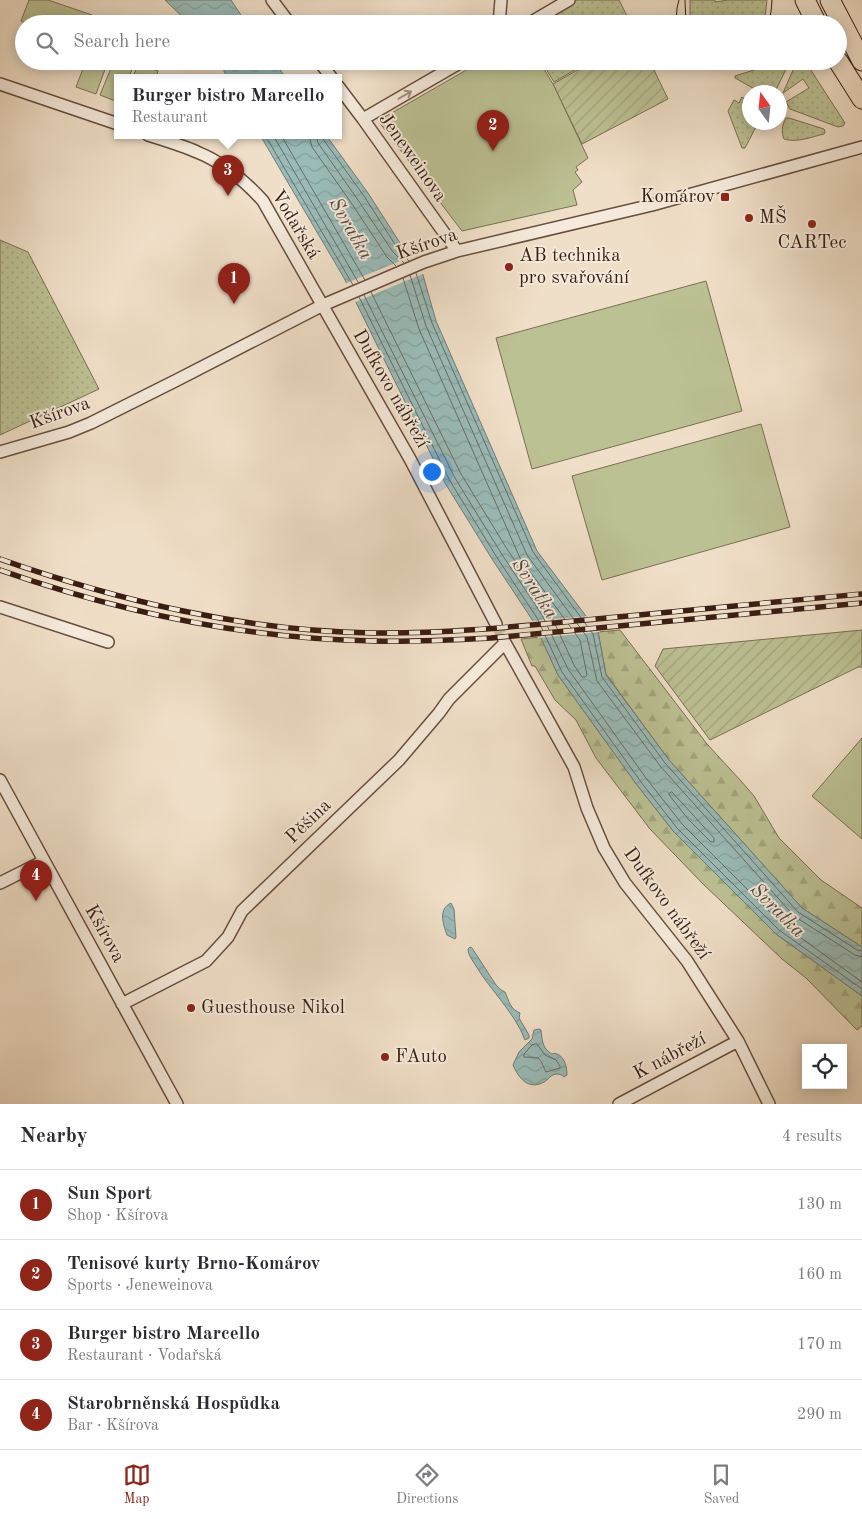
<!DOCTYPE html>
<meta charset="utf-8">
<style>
:root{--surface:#fff;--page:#f7f7f7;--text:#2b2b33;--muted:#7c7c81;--line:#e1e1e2;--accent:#8f2418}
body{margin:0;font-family:"Old Standard TT",serif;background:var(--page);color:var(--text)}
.controls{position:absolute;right:15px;bottom:15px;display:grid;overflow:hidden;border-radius:0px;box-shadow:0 2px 12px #0003}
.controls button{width:45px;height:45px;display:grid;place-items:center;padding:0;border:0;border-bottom:1px solid var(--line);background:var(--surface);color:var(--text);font:25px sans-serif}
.compass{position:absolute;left:742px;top:85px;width:45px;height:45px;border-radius:50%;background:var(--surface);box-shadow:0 2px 12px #0003;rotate:345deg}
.you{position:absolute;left:431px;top:471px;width:18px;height:18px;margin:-12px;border:4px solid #fff;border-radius:50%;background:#1a73e8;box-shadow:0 0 0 8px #1a73e833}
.badge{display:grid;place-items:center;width:32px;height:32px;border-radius:50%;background:var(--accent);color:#fff;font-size:16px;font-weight:700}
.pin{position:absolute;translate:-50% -41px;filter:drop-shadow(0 1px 2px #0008)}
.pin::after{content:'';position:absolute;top:26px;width:18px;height:15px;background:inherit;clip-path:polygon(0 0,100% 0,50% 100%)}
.popup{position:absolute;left:114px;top:74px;width:228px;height:65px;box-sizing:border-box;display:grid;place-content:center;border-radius:0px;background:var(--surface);filter:drop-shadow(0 1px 4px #0005);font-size:16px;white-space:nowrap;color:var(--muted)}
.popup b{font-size:19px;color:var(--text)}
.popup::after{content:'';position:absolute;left:50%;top:100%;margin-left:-10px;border:10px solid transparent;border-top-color:var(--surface)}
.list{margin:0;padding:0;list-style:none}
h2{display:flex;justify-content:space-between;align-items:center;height:65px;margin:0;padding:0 20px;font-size:21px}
h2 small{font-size:16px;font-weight:400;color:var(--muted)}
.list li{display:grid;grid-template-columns:32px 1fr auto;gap:15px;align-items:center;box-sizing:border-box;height:70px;padding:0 20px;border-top:1px solid var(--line)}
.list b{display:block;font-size:19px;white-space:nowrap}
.list p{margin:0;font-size:16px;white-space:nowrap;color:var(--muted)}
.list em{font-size:16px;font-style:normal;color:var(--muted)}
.icon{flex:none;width:28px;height:28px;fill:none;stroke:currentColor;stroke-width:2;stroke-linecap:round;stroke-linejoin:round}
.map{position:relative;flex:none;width:862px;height:1104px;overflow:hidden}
.search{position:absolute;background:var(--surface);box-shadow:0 2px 12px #0003;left:15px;right:15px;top:15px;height:55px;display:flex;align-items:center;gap:12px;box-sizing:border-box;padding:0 18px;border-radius:28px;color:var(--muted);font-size:19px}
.sheet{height:345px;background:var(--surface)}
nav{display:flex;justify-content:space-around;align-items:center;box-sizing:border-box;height:70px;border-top:1px solid var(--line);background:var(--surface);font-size:14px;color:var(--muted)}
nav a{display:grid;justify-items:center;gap:2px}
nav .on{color:var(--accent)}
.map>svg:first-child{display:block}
.grass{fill:url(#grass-dots);stroke:#7a6f53}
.forest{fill:url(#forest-firs);stroke:#7a6f53}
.garden{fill:url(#garden-furrows);stroke:#7a6f53}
.pitch{fill:#bcc194;stroke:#7a6f53}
.water{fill:url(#water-waves);stroke:#737c76}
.pier{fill:#f0dfc8}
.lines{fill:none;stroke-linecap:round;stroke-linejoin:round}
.shore{stroke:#6a6c66;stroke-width:1}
.street-tunnel{stroke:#cbb8a4;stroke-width:11;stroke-dasharray:11 5.5;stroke-linecap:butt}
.street-casing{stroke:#674e40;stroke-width:14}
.primary-casing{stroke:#391d12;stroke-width:21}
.street{stroke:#f5eadb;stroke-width:11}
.primary{stroke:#f0dfc8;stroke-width:19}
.tram{stroke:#391d12;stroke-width:1}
.rail-casing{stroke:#391d12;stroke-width:5.5}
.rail{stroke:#f5eadb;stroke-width:4;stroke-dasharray:11;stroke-linecap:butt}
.oneway{stroke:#a08e81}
.poi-dot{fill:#8f2418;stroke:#f5eadb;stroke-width:2}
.labels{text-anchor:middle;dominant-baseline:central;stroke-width:4;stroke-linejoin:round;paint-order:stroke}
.street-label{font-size:19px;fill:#391d12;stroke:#f5eadb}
.poi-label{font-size:19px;fill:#391d12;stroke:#f5eadb;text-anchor:start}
.water-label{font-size:20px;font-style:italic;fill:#564d44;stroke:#f5eadb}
</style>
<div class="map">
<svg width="862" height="1104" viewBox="0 0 862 1104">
<defs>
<pattern id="grass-dots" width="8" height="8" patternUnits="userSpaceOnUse" patternTransform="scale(1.25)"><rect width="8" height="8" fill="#bcc194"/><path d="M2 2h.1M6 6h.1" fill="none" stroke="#a2a57f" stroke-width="1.8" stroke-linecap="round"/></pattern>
<pattern id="forest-firs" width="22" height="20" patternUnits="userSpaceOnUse" patternTransform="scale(1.25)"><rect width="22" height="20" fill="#bcc194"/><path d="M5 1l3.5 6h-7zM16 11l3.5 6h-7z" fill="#a2a57f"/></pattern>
<pattern id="garden-furrows" width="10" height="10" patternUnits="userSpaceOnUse" patternTransform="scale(1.25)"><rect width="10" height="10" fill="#bcc194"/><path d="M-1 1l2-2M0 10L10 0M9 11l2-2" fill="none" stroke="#a2a57f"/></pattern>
<pattern id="water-waves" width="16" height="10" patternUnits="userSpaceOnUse" patternTransform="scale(1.25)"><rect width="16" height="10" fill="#9abcb9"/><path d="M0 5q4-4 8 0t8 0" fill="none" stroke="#85a19e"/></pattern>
</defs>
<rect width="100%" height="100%" fill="#f0dfc8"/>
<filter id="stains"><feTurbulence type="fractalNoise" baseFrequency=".004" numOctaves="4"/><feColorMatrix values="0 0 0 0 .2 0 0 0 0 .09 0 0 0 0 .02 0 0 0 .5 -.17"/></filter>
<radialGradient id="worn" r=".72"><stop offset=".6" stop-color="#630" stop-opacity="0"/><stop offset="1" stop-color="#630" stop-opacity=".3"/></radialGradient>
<path class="grass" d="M577,0H619L631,24H534Z
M690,0H715V2L728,0H767L765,17L763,24H690Z
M541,61H590L554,82Z
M765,61H790L775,92H760L735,78V76L754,70Z
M797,61H805L845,123L843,126L838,127L790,109L786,102L809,88L803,79L783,93Z
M742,97L749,102L750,122L758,123L745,148H742L728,111L734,100L739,103Z
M786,118H789L824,129L825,132L824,134C811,137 797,143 784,139C781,131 782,125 786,118Z
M0,240L28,252L99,389L0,435Z"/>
<path class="forest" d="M620,630L707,744L741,781L754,796L779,838L821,880L862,908V947L802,908L669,760L606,674L598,632Z
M541,637L558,675L637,785L674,832L776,934L862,996V1026L857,1030L806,978L782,959L703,884L650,829L596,758L576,720L555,700L535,666H532L521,639Z"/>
<path class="garden" d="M593,61H654L657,67L654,70L668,99L582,144L553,84Z
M862,630V667H858L710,740L655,666L663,649Z"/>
<path class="pitch" d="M29,0H48L92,15L89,24H28L21,21Z
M86,61H108L96,94L76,87Z
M114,61L135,62L129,77H118V102L100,95Z
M482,61H539L553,84L588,158L576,167L578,170L575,172L582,182L573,190L577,205L462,231L379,122L380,120L383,118Z
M138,64L158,71L156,77H133Z
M706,281L742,411L532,469L496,338Z
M761,424L790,527L602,580L572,476Z
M862,738V839L812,796Z"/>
<path class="water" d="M165,0H231L247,24H190Z
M219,61H274L285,77H227Z
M260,135H326L368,193L402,246L412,256L423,275L436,321L537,551L598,632L606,675L669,760L802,908L862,947V996L776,934L674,832L637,785L558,675L533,621L492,559L445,483L344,278Z
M451,903L454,909L456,937L455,939L447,935C443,924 438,909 451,903Z
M470,947L472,948L496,985L501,990L505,992C509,1001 510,1009 520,1013L519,1018L529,1035V1038L525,1040C515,1013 491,991 476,966C473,961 468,955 468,949Z
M539,1029L541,1030C542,1038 542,1047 549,1052C554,1056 551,1052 557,1054C565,1057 567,1068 567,1075L564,1077C562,1075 560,1074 557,1074C551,1074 548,1080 544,1082C528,1091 518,1077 513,1065L519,1052L532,1039L534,1030Z"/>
<path class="pier" d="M415,255L425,273L353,303L344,284Z
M588,616L600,632L538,638L530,621Z"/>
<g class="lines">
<path class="shore" d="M265,135L353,285
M273,135L358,282
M281,135L365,280
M309,135L312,147L352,204L387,257L396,266
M316,135L318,143L358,200L393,252L404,263
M322,135L323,139L364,196L398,249L409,261
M416,273L432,323L533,552L593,634L602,677L665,763L798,912L857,950L862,951
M410,275L426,326L527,555L587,637L597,681L661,767L794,916L855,955L862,957
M371,292L461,474L507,549L549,611L574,665L582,677H585L587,675L580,640L520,558L419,329L403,278
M364,295L455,478L501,553L542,615L568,669L646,778L682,824L783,925L862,982
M359,297L450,481L496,556L537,618L562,672L641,782L677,828L779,930L862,989
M672,792L714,838V842H711L688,819L670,796L669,794Z
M537,1044L545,1055L556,1060L560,1066V1068L546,1072C538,1056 543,1058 524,1057V1054L532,1045Z"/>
<path class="street-tunnel" d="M496,624L504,641"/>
<defs>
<path id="street" d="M272,0L290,24
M499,24L501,0
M528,24L569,0
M319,61L331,77
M0,84L118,124
M338,86L363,119L457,251
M363,119L463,61
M148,135C164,140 181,145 197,152C222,162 245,181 263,201L410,459L496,624
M0,452L69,432L91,423L177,380L323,305L424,262L457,251L652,205L862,147
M0,607L108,642
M504,641L574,767L587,808L604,848L625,883L687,961L738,1041L769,1104
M0,780L177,1104
M0,883L44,861
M122,1004L206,961L228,937L242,911L399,760L439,713L449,699L505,643
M619,1104L738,1041"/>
<path id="primary" d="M805,0L817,24
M830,0L862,61
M838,61L862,99"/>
</defs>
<use href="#street" class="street-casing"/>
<use href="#primary" class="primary-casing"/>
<use href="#street" class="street"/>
<use href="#primary" class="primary"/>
<path class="tram" d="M685,0L686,24
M676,24L677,8L679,0
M768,24L771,12L772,0
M701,61C718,70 735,70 751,61"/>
<defs>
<path id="rail" d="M0,559C120,601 244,631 373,633C447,634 521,626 596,619C684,611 773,602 862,594
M0,570C120,612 246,639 374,641C413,642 452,640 491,638L862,603"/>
</defs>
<use href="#rail" class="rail-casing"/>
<use href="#rail" class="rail"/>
</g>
<defs><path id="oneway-shaft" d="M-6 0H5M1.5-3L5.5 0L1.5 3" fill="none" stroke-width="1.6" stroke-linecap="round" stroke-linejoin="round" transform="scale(1.25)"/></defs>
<use class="oneway" href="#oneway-shaft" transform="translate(405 95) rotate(-30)"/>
<g class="poi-dot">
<rect x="720" y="192" width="10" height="10" rx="2.5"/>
<circle cx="749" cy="218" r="5"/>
<circle cx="812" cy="224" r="5"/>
<circle cx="509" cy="267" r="5"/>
<circle cx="191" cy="1008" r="5"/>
<circle cx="385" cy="1057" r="5"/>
</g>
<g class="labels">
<g class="street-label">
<text transform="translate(412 158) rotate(55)">Jeneweinova</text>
<text transform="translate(295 225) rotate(59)">Vodařská</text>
<text transform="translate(427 245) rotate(-19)">Kšírova</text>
<text transform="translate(390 389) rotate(60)">Dufkovo nábřeží</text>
<text transform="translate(60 414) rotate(-20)">Kšírova</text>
<text transform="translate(309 822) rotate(-44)">Pěšina</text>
<text transform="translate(666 904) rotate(54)">Dufkovo nábřeží</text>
<text transform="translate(104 934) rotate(61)">Kšírova</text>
<text transform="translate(670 1057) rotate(-28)">K nábřeží</text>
</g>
<g class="poi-label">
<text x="715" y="197" text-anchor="end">Komárov</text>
<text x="759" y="218">MŠ</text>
<text x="812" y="243" text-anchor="middle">CARTec</text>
<text x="519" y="256">AB technika<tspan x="519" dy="22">pro svařování</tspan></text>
<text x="201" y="1008">Guesthouse Nikol</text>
<text x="395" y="1057">FAuto</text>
</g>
<g class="water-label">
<text transform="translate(350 229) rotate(60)">Svratka</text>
<text transform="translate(534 589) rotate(57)">Svratka</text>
<text transform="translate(777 911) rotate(45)">Svratka</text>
</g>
</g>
<rect width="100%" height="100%" filter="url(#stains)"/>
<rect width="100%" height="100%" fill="url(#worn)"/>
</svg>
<div class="controls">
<button><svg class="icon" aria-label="locate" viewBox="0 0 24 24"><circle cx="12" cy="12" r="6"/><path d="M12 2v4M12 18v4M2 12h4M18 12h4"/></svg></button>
</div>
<svg class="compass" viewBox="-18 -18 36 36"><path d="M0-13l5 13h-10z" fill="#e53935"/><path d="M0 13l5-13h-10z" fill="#7c7c81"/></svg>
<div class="you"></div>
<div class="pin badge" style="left:234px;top:304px">1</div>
<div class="pin badge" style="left:493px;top:151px">2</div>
<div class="pin badge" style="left:228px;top:196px">3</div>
<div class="popup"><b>Burger bistro Marcello</b>Restaurant</div>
<div class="pin badge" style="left:36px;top:901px">4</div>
<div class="search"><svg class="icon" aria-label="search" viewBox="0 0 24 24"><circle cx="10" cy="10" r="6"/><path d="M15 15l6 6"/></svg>Search here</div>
</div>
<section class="sheet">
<h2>Nearby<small>4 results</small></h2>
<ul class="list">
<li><span class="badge">1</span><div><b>Sun Sport</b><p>Shop · Kšírova</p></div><em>130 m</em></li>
<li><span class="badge">2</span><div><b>Tenisové kurty Brno-Komárov</b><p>Sports · Jeneweinova</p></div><em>160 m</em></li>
<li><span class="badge">3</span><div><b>Burger bistro Marcello</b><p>Restaurant · Vodařská</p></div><em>170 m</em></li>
<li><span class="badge">4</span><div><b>Starobrněnská Hospůdka</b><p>Bar · Kšírova</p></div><em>290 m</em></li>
</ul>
</section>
<nav>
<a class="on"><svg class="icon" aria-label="map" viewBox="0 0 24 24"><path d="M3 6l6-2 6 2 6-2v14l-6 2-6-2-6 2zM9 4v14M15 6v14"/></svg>Map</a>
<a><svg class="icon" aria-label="directions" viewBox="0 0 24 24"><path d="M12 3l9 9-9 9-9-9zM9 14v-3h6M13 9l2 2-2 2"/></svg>Directions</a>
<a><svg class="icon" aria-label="saved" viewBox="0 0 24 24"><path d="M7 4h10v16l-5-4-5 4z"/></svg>Saved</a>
</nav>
